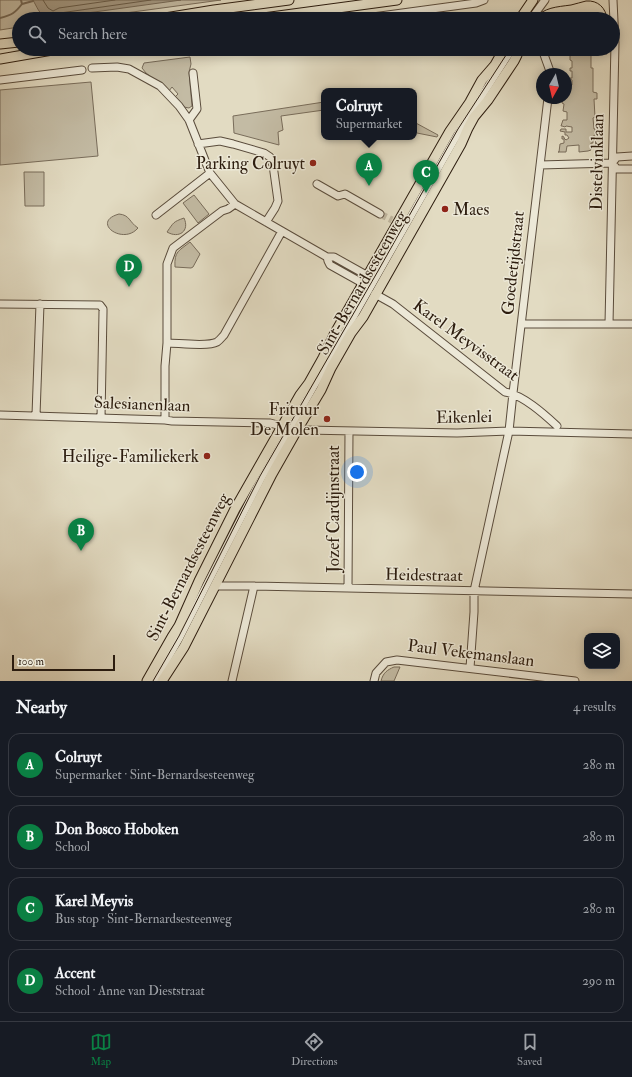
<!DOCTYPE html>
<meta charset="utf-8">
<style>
:root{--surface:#171b24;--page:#242831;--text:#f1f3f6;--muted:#9ea1a6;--line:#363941;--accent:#0b8043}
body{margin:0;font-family:"IM FELL Double Pica",serif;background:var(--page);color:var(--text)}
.controls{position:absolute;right:12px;bottom:12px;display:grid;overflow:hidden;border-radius:8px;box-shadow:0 2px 10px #0003}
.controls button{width:36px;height:36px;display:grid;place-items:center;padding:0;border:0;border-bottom:1px solid var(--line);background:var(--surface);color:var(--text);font:20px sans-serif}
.compass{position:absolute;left:536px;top:68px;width:36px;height:36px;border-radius:50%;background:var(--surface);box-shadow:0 2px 10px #0003;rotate:188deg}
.scale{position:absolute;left:12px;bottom:10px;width:103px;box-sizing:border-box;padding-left:4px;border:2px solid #2d1d0f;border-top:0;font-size:11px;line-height:14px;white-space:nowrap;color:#2d1d0f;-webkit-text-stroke:3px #ece8d7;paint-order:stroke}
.you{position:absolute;left:357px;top:472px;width:14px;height:14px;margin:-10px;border:3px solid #fff;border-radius:50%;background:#1a73e8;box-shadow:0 0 0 6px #1a73e833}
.badge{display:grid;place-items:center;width:26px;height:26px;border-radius:50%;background:var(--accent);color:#fff;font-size:13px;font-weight:700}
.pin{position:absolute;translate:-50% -33px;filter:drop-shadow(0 1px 2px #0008)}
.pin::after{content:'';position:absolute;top:21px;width:14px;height:12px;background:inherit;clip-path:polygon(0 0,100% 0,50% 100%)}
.popup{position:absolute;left:321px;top:88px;width:96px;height:52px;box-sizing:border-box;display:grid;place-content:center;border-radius:8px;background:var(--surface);filter:drop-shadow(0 1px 3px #0005);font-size:13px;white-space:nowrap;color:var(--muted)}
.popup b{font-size:15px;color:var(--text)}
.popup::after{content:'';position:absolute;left:50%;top:100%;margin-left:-8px;border:8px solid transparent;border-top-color:var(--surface)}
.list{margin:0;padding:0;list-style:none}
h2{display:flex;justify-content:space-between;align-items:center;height:52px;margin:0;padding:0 16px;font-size:17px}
h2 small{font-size:13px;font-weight:400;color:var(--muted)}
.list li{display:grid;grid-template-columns:26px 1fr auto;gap:12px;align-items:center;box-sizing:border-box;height:64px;margin:0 8px 8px;padding:0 8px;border:1px solid var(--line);border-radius:12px}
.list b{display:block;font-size:15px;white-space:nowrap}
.list p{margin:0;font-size:13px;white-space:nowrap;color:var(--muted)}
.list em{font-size:13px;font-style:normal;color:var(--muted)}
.icon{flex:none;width:22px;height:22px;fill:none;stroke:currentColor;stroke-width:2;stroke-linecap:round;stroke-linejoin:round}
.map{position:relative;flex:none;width:632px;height:681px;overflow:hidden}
.search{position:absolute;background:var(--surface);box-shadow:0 2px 10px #0003;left:12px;right:12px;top:12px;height:44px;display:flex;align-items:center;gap:10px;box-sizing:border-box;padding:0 14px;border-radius:22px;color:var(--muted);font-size:15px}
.sheet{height:340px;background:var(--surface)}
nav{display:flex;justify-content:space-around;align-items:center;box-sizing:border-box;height:56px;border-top:1px solid var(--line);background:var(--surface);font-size:11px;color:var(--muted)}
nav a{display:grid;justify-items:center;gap:2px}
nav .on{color:var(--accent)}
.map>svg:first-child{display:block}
.green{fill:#c3bba4;stroke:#786c5a}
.water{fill:#a49a85;stroke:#746856}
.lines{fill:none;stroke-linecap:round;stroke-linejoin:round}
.shore{stroke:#685c4a;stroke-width:1}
.stream{stroke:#746856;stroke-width:2}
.minor-tunnel{stroke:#beb59e;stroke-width:7;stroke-dasharray:7 3.5;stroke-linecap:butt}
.minor-casing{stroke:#5a4c3c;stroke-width:9}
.major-casing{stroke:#2d1d0f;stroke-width:11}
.minor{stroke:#ece8d7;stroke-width:7}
.major{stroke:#e2dbc2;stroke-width:9}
.tram{stroke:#2d1d0f;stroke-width:1}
.poi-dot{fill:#8f2418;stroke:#ece8d7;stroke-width:1.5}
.labels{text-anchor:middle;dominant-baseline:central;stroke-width:3;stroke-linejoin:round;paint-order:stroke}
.street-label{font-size:17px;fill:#2d1d0f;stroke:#ece8d7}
.poi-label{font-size:17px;fill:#2d1d0f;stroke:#ece8d7;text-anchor:end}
</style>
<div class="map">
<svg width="632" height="681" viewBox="0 0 632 681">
<rect width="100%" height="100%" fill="#e2dbc2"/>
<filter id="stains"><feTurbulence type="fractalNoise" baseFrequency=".005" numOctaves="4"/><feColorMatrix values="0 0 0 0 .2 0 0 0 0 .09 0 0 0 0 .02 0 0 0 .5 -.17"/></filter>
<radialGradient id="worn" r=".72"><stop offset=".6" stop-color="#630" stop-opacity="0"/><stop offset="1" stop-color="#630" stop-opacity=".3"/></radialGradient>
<path class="green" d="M0,0H221L81,19H19V27L0,30Z
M570,49H606L607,54H601V53H597L596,54H591V68H593V92L597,93V99H594L595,117L593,118L594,129H595V136H593V143H591V150L588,151L579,152V145L567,146L566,152H558H559L560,144L564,143V139H562V136L564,137V138L566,140L569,138L567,135H565V132L560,131L561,129H566V132H572V127L566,126L565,127L562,126H561L563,120H567V112L563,111L564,104L562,103L563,98H566V90H569L570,85H572V80L570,79V78H572V71H570V68H572V61L570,60Z
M190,57L191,64L189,72L192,106L189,108L184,107L175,97L178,94L172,87L169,91L146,73L142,68L144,63Z
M91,82L98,156L0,165V90Z
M324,102V110L281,116L283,130L278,132L279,145L234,133L233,116Z
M414,122L438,135L437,137L417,133L414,131Z
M24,172H44V206H25Z
M194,195L209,214L198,223L183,203Z
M119,214C130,215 129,222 138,228C123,246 90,222 119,214Z
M184,218C190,231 179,239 167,232C174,222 173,222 184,218Z
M190,242L200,254L193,267L191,268L175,267C174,251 179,251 190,242Z
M394,667H400L394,681H381C383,673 387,670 394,667Z"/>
<path class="water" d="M33,0H181L58,17C41,18 41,15 33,0Z"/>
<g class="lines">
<path class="shore" d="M43,0L48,8L53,11L59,8L115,0
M57,19V15L60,13L151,0"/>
<path class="stream" d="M22,4L33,1
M0,18C12,15 15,13 22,4L21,0"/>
<path class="minor-tunnel" d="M380,214L392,220"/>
<defs>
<path id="minor" d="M358,19L476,3L484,0
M531,19L545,0
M542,49L551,74
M92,68L117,67L129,69L160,86L179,106L189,120L210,173L235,204L327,257H334L368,276
M0,80L82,70
M189,120L197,109L193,73
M198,144L220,141L233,144L264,153L270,157L273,165L278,201L275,208L266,222
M612,163L617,169H632
M540,165L612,163L617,157L632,156
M317,184L338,196L345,194L380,214
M156,215L210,173
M327,257L328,261L330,265L364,284
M375,294L393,304L505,392C523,395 544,414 557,426
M0,304L100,305L103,309V312L101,418
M522,324H632
M609,324L615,43L613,0
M167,343C178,343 208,347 217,342C220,340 222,337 224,335L282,231
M0,415L165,420L172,421L270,423L297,430H305L457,433L509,431L632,434
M36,415L40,304
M165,420V366L167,343V264L173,248L222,211L228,209L235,204
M215,586H254L632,594
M348,588L349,431
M470,668L474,612V591L509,431L513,393L548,98
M155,681L180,637L262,477L460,130L512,49
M232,681L254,586
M374,681L376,673L386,662L397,660L575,681"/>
<path id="major" d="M159,19L214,10L289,0
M256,19L397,0
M520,19L533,0
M0,44L19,42
M0,59L58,49
M147,681L172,637L179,626L199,581L235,509L300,395L309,383L323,358L335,333L450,131L470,102L482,80L495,65L504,49
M162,681L184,647L272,474L297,430L321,390L331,368L351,333L363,317L461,144L468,128L474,117L488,100L514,61L517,55L518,49"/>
</defs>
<use href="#minor" class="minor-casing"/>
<use href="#major" class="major-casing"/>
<use href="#minor" class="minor"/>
<use href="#major" class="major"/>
<path class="tram" d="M534,19C544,7 557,7 571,5C576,4 581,2 586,1C598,0 606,8 607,19
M153,681L179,636L260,476L378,271L458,129L510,49"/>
</g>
<g class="poi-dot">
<circle cx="313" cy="163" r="4"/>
<circle cx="445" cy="209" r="4"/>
<circle cx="327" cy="419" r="4"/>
<circle cx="207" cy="456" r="4"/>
</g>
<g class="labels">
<g class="street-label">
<text transform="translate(597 162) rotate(-89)">Distelvinklaan</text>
<text transform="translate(513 263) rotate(-84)">Goedetijdstraat</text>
<text transform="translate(362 283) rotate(-60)">Sint-Bernardsesteenweg</text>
<text transform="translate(466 340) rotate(36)">Karel Meyvisstraat</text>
<text transform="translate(142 404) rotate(2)">Salesianenlaan</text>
<text transform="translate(464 417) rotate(-1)">Eikenlei</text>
<text transform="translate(333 509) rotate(-90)">Jozef Cardijnstraat</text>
<text transform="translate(188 567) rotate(-63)">Sint-Bernardsesteenweg</text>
<text transform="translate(424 575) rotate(1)">Heidestraat</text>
<text transform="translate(471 653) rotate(7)">Paul Vekemanslaan</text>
</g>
<g class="poi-label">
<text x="305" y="163">Parking Colruyt</text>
<text x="453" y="209" text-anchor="start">Maes</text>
<text x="319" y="409">Frituur<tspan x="319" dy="20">De Molen</tspan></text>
<text x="199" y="456">Heilige-Familiekerk</text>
</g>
</g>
<rect width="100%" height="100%" filter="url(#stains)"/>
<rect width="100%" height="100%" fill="url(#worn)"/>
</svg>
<div class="controls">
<button><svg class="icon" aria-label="layers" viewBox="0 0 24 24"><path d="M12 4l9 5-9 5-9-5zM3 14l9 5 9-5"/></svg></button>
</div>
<svg class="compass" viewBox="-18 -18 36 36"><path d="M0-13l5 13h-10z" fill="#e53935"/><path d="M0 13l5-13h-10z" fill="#9ea1a6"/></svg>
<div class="scale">100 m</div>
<div class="you"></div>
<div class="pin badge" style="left:369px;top:186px">A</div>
<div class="popup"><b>Colruyt</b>Supermarket</div>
<div class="pin badge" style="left:81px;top:551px">B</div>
<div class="pin badge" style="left:426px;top:193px">C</div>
<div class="pin badge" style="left:129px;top:287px">D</div>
<div class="search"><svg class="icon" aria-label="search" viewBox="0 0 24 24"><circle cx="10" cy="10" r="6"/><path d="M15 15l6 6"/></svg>Search here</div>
</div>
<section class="sheet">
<h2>Nearby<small>4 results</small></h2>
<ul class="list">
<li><span class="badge">A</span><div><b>Colruyt</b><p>Supermarket · Sint-Bernardsesteenweg</p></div><em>280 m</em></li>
<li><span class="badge">B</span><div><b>Don Bosco Hoboken</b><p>School</p></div><em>280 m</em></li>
<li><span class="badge">C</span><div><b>Karel Meyvis</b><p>Bus stop · Sint-Bernardsesteenweg</p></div><em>280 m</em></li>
<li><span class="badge">D</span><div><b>Accent</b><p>School · Anne van Dieststraat</p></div><em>290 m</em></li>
</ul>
</section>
<nav>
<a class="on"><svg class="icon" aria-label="map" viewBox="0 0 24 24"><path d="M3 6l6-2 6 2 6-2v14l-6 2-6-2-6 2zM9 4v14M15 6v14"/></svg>Map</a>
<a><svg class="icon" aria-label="directions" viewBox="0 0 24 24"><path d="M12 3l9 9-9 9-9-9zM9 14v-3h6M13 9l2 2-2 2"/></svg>Directions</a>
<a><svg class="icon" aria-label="saved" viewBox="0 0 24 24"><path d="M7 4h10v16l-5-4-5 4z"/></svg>Saved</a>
</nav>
